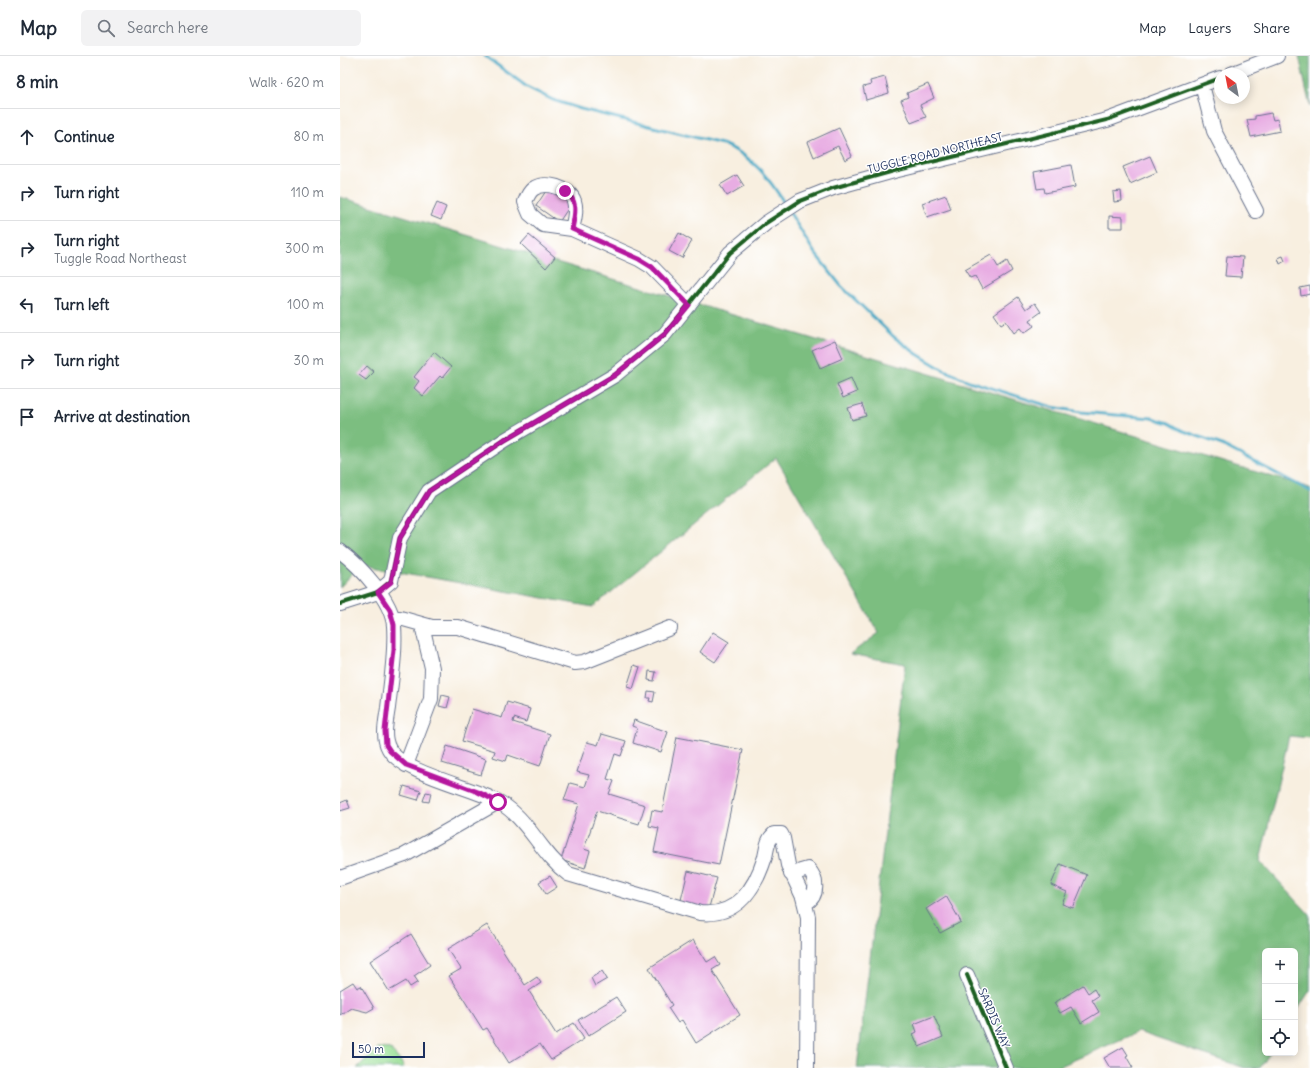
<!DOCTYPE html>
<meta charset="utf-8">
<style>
:root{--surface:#fff;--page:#f2f2f3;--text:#1f2937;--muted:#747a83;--line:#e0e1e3}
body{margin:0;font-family:Delius,sans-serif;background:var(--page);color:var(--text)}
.controls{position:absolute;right:12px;bottom:12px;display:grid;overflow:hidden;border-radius:6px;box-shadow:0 2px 10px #0003}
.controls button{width:36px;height:36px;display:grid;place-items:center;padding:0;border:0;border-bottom:1px solid var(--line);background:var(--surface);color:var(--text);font:20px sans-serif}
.compass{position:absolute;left:874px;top:12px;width:36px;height:36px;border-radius:50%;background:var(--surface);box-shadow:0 2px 10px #0003;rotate:328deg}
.scale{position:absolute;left:12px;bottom:10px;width:73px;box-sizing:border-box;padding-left:4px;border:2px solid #1b2f5e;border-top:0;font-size:11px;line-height:14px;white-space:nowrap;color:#1b2f5e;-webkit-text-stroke:3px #fff;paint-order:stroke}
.stop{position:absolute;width:12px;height:12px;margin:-9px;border:3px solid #b5179e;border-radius:50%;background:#fff}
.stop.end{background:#b5179e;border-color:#fff;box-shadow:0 1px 4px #0008}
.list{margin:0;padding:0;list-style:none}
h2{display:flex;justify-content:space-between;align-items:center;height:52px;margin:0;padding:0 16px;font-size:17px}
h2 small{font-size:13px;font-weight:400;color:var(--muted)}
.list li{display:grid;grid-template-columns:26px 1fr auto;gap:12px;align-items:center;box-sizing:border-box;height:56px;padding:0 16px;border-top:1px solid var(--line)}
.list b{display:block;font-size:15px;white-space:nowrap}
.list p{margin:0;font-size:13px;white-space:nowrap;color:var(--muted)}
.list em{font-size:13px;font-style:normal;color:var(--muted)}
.icon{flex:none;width:22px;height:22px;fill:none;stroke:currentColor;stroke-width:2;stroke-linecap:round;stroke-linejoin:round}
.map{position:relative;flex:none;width:970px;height:1012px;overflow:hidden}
header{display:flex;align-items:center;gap:24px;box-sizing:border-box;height:56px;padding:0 20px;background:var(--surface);border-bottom:1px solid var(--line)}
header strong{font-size:19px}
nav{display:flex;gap:22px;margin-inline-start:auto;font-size:14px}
.search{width:280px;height:36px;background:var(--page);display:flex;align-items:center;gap:10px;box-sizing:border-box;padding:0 14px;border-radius:6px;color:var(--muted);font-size:15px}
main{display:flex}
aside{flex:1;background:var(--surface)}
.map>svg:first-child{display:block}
.green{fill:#9bdf97;stroke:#5b877a}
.forest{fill:#7cbe80;stroke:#4c766f}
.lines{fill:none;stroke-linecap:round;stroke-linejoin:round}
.stream{stroke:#45a8c5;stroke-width:3}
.building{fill:#e8ade3}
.minor-casing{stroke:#68728c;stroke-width:16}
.minor{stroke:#fff;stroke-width:14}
.cycleway-casing{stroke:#fff;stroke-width:6}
.cycleway{stroke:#1b5e20;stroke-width:4}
.route{stroke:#b5179e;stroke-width:5}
.labels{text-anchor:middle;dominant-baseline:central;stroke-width:3;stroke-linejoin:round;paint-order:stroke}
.street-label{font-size:11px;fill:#1b2f5e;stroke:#fff}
</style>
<header>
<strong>Map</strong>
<div class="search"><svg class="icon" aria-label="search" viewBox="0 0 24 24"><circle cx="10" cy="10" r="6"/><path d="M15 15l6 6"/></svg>Search here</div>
<nav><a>Map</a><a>Layers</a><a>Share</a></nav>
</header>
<main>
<aside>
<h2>8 min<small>Walk · 620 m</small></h2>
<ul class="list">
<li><svg class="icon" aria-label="ahead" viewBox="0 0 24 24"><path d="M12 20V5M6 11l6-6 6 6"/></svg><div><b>Continue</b></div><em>80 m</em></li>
<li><svg class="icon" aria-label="right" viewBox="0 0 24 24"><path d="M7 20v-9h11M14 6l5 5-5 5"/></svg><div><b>Turn right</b></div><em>110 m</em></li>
<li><svg class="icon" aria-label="right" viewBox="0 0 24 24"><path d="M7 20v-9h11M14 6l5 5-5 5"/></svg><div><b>Turn right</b><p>Tuggle Road Northeast</p></div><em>300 m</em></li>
<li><svg class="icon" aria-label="left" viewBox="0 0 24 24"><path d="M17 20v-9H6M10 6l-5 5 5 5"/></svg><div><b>Turn left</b></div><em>100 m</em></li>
<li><svg class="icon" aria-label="right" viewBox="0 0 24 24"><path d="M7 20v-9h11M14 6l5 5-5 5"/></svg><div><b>Turn right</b></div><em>30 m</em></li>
<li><svg class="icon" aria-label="arrive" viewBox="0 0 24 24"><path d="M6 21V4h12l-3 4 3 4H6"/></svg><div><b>Arrive at destination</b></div></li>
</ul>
</aside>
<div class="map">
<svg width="970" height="1012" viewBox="0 0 970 1012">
<rect width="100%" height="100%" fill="#fff"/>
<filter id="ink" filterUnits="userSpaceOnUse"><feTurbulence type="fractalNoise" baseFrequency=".025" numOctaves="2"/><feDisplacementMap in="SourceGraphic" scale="8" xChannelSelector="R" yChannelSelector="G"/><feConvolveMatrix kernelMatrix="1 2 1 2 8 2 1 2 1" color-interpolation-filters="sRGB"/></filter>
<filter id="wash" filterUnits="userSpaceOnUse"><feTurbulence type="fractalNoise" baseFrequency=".012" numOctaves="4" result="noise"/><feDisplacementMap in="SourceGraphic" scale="16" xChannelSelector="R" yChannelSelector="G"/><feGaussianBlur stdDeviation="0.9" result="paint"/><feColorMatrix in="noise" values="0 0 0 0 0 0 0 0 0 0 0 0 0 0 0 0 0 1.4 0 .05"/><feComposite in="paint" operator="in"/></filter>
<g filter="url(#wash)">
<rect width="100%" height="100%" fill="#f8efe0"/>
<path class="green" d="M38,992L50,993L61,1006L64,1012H17Z"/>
<path class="forest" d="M959,0H970V51Z
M0,141L970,432V682L949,680L920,805L970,859V934L955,958V895H925V997H930L920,1012H905L798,976L716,1012H517L565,608L510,598L539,577L436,402L253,551L21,509L0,531Z"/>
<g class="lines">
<path class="stream" d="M145,0L187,31L213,44L241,53L382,88C412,99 430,123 446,150
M450,157L474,196L501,230L554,281L577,298L602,313L629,325L712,351L741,356L812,362L829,367L841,374L882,389L970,435"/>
</g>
<g id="blocks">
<path class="building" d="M545,21L549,37L526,44L523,31L531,29L530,25Z
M588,28L594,42L580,49L586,61L571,67L561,44L568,41L567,37Z
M931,57L933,64L938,63L940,75L911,81L907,64L915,63V60Z
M499,72L512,100L505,104L498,90L474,101L468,86Z
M810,100L817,116L790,128L783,111Z
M731,109L735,131L705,137L704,132L697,133L694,116Z
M397,119L404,130L387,140L380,129Z
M208,132L231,148L219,166L196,150Z
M781,135L782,145L774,146L773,136Z
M606,139L611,153L587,161L582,147Z
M97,147L106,151L101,164L91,160Z
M769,160L783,161V172H769Z
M339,177L352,185L342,202L329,195Z
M189,179L215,201L206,212L181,188Z
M651,199L658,211L667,205L672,215L642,233L635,220L630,222L625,214Z
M887,200L903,201L901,221L885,220Z
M943,200L945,205L940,208L938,202Z
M970,230V238L961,240L960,232Z
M678,241L686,253L695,247L701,256L690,264L694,270L684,277L680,272L674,277L666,265L661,268L654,258Z
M495,284L503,302L480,312L472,294Z
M94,296L111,311L102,322L100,320L83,340L74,332L79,325L74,321Z
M27,310L34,316L26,324L19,319Z
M511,322L517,336L503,342L497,328Z
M522,348L526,360L512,364L508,352Z
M373,576L389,586L375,606L360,596Z
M294,609L300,611L293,633L287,631Z
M309,615L316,616L314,625L308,624Z
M308,635L315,636L313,646L309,645L310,642H307Z
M102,639L110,641L107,652L99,650Z
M167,646L190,653L186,666L174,662L173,666L210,678L200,710L168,699L166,705L153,701L155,695L122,685L132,653L162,662Z
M294,664L328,676L321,696L293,687L297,672L292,670Z
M262,678L286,685L281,700L275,698L267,723L274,725L269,738L305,749L299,768L257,755L244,793L250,795L245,812L221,804L239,748L224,744L230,727L245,731L249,719L237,716L247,686L258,689Z
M337,681L403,694L379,809L314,796L319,772L309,770L312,754L322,756Z
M107,690L146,703L141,719L102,707Z
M64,730L81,735L78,744L61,739Z
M86,736L91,737L89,746L83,745Z
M7,744L10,752L0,755V747Z
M720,808L747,819L733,852L722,848L727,836L711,829Z
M348,815L377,822L368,855L340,848Z
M210,820L217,831L206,838L199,826Z
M606,840L621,866L600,877L586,853Z
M147,869L185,929L197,921L201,927L189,935L216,978L234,967L244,983L211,1004L200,988L169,1007L147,972L143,974L109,920L121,913L108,893Z
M71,878L90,909L74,920L78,926L70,931L66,925L49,935L30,905Z
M353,884L367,906L375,901L380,909L372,914L400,959L356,987L342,964L338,967L328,952L332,949L309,912Z
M262,915L267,923L255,930L251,922Z
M13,926L17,932L21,930L34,952L27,956L11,952L0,959V934Z
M743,929L748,937L754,933L758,940L752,944L759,956L741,967L731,951L720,957L714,947Z
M276,941L286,956L248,980L238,964Z
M594,960L603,981L579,991L573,978L577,976L574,968Z
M783,991L788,999L786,1000L793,1012H770L764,1002Z"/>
</g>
</g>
<g filter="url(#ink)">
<use href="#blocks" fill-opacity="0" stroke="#68728c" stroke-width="1"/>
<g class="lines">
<defs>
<path id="minor" d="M891,18L937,0
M862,29L874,75L916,155
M232,173C234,165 237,154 234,145C230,132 205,124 193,133C189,136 187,141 185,146L190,158L203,169L232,173L299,203L312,211L349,249
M0,495C20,510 52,544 54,570C56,597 51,625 48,652C46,665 42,681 49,693C62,717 131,731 157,745C188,761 199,796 228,818L360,857C397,861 415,833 425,801C427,793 427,784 434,778H441L443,782L448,809L463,841L468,861L467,1012
M0,548L38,536L51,525L60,482L89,435L165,384L275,319L325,278L390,197L426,167L460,145L493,132L554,115L767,64L880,22
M53,562H60L92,571H118L235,607L244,606L330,572
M66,709L91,643L92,612L82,569
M451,818L468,813C478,823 478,840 466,847
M0,822L65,799L158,746
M627,919L666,1012"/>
</defs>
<use href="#minor" class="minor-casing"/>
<use href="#minor" class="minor"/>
<defs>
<path id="cycleway" d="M0,548L38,536L51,525L60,482L89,435L165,384L275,319L325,278L390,197L426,167L460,145L493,132L554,115L767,64L880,22
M627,919L666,1012"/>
</defs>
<use href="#cycleway" class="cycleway-casing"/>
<use href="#cycleway" class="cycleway"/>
</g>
</g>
<g class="lines" filter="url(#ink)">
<path class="route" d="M158,746L138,736L66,709L50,695L46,689L45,675L54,594V569L50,554L38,536L51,526L60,482L89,435L165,384L275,319L325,278L349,249L312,211L299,203L232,173C235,158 239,145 225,135"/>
</g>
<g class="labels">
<g class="street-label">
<text transform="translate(595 97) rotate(-14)">TUGGLE ROAD NORTHEAST</text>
<text transform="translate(654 962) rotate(67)">SARDIS WAY</text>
</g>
</g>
</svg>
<div class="controls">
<button>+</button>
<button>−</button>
<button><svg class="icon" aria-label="locate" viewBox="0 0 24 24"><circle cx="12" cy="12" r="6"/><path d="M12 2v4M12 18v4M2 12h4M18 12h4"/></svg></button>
</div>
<svg class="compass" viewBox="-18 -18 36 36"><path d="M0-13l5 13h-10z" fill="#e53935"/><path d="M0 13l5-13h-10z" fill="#747a83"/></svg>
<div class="scale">50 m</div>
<div class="stop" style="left:158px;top:746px"></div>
<div class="stop end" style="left:225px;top:135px"></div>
</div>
</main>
